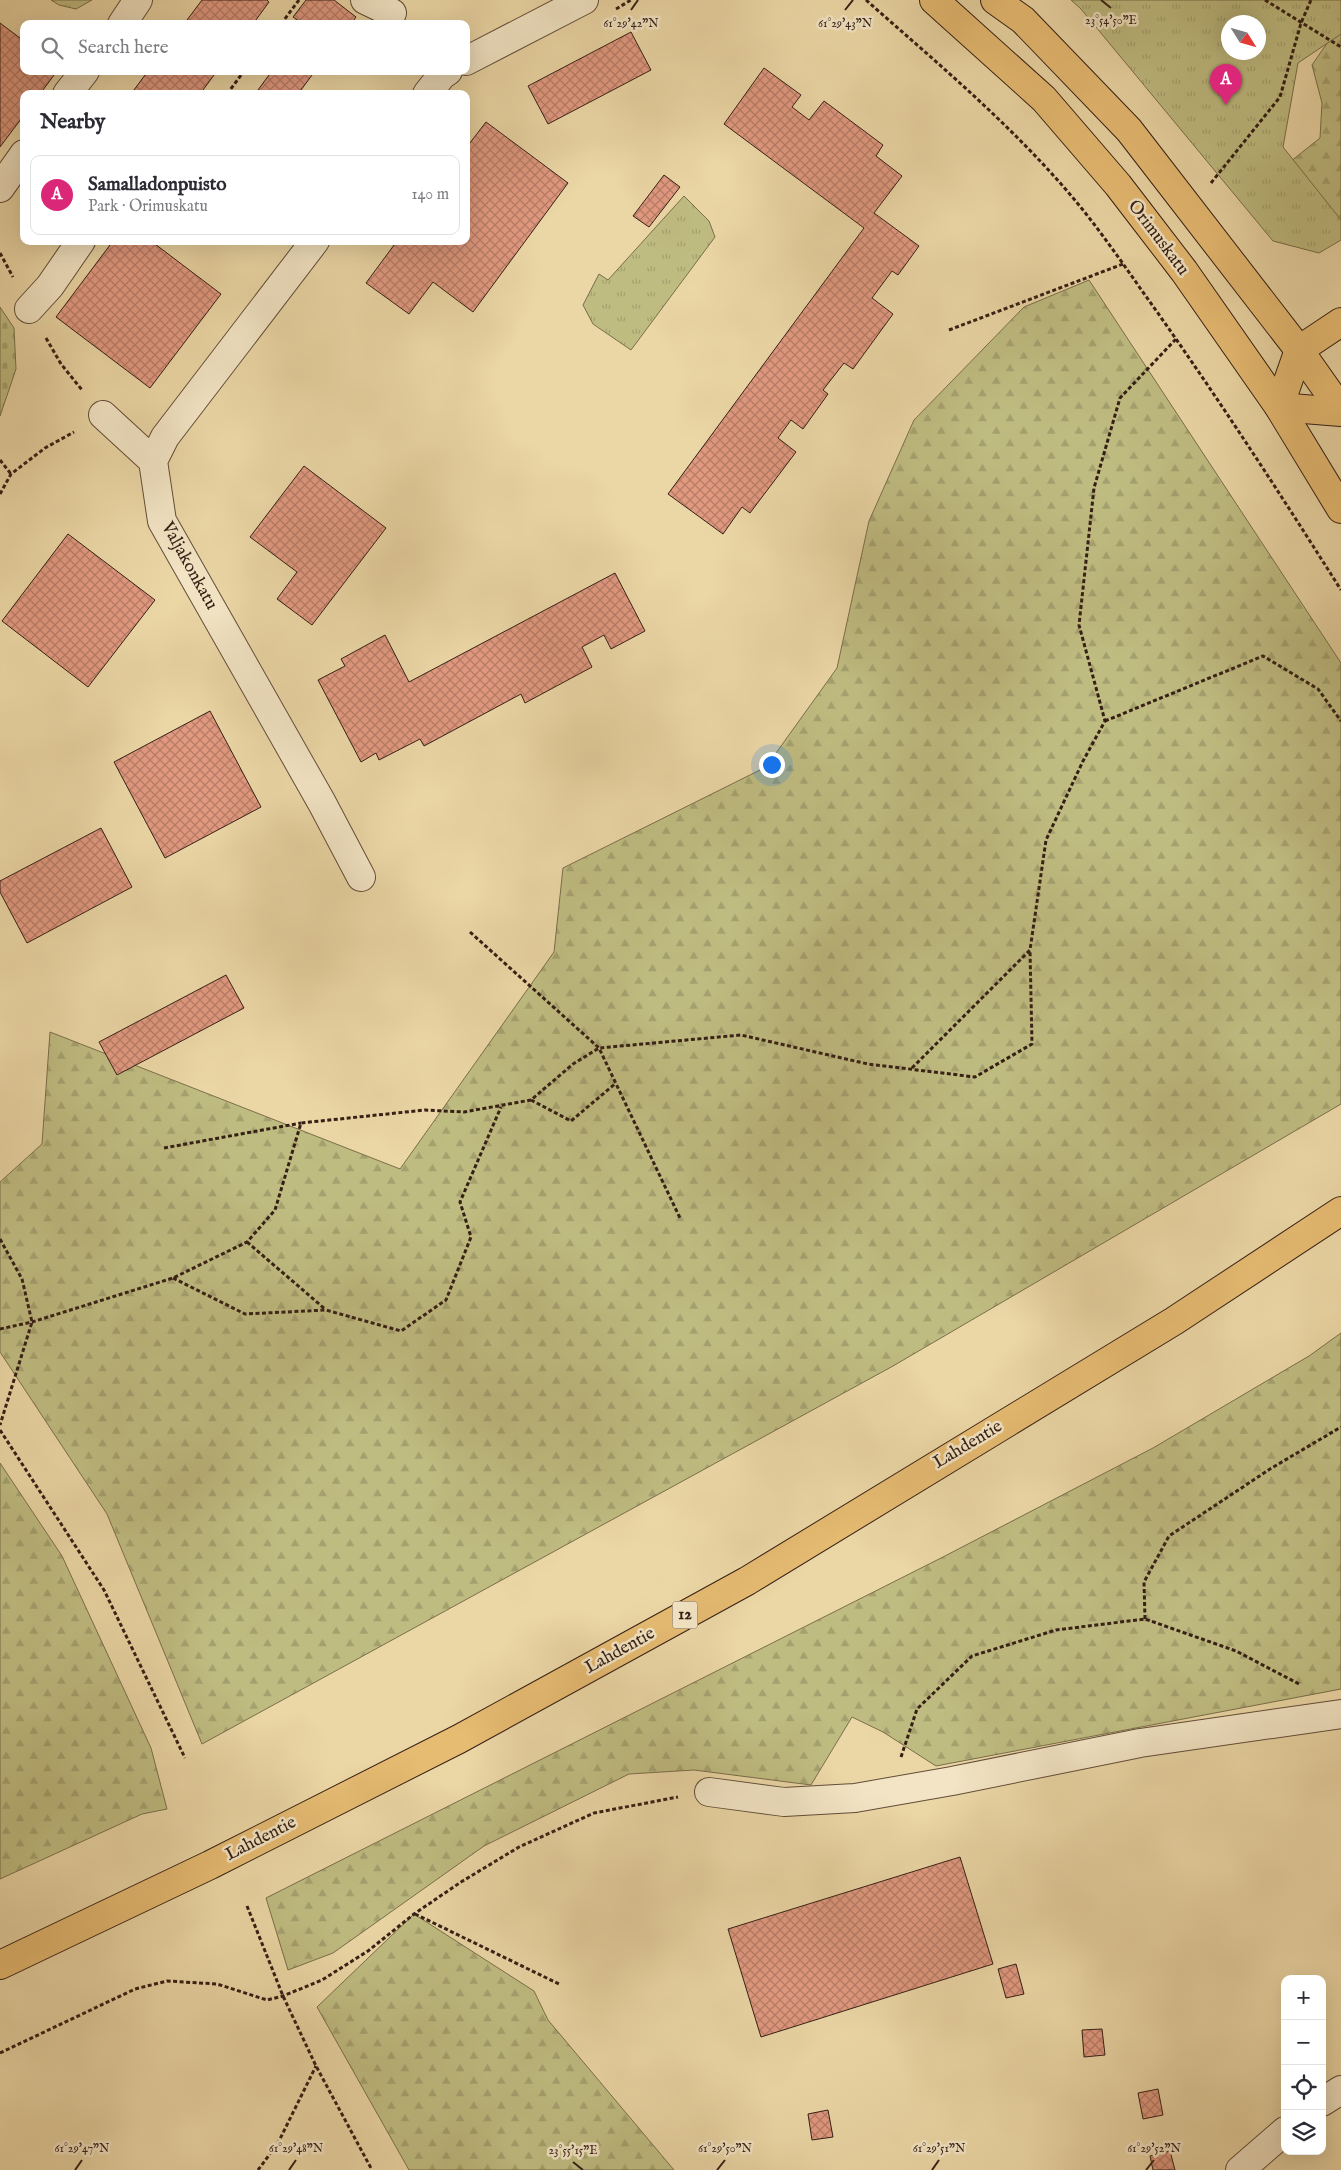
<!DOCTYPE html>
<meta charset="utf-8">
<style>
:root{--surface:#fff;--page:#f2f2f3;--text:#2b2b33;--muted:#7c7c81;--line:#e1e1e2;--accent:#db2777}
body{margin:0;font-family:"IM FELL English",serif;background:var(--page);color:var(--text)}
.controls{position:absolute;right:15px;bottom:15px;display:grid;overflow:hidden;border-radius:10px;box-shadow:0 5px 20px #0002}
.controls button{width:45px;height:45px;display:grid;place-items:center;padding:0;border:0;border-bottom:1px solid var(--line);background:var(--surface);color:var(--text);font:25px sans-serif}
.compass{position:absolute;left:1221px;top:15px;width:45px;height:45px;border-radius:50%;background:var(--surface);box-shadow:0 5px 20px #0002;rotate:127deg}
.you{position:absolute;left:771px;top:764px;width:18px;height:18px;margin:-12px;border:4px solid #fff;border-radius:50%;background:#1a73e8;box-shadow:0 0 0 8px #1a73e833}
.badge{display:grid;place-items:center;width:32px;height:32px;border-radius:50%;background:var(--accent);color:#fff;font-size:16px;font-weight:700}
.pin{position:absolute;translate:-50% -41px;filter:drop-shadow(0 1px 2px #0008)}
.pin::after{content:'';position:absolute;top:26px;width:18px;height:15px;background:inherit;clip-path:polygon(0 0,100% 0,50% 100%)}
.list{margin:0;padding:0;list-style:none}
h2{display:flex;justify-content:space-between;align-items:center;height:65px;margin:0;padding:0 20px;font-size:21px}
h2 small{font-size:16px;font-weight:400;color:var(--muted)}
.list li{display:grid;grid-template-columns:32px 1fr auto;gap:15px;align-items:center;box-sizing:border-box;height:80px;margin:0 10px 10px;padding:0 10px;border:1px solid var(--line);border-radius:10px}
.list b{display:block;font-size:19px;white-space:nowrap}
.list p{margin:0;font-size:16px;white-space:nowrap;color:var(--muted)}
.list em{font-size:16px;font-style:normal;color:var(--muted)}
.icon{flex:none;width:28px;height:28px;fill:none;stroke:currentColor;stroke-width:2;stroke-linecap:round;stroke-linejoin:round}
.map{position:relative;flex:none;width:1341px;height:2170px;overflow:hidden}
.search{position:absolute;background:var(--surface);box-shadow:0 5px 20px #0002;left:20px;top:20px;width:450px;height:55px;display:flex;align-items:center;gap:12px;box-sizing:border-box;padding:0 18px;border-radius:10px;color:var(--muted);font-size:19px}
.panel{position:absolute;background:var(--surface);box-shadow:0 5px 20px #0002;left:20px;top:90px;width:450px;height:155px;border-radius:10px}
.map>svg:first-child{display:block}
.forest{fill:url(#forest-firs);stroke:#7a6e4b}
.cemetery{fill:url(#cemetery-stones);stroke:#7a6e4b}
.park{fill:url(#park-tufts);stroke:#7a6e4b;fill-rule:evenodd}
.building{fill:url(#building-cross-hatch);stroke:#351f15}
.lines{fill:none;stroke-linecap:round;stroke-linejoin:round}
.minor-casing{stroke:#624d39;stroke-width:30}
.major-casing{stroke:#351f15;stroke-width:30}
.highway-casing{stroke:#351f15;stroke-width:30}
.path{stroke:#351f15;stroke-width:3;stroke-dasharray:4 2.5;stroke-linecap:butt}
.minor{stroke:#f2e4c4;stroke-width:28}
.major{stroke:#e6bb72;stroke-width:28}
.highway{stroke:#e6bb72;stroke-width:28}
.ticks{fill:none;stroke:#351f15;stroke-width:2}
.labels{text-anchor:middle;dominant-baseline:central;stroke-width:5;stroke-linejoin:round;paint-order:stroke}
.shield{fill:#f2e4c4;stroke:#6e5a4a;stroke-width:1}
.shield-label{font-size:16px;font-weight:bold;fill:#351f15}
.street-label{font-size:18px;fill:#351f15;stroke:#f2e4c4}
.ticks-label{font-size:12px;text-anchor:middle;fill:#351f15;stroke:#f2e4c4;stroke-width:5;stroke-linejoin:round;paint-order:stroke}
</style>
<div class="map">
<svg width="1341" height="2170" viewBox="0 0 1341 2170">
<defs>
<pattern id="forest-firs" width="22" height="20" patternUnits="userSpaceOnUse" patternTransform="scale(1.25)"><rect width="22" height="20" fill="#bfbc81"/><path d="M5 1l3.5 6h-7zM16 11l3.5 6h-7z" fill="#a5a16f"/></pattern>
<pattern id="cemetery-stones" width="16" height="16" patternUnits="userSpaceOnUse" patternTransform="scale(1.25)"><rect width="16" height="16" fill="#bfbc81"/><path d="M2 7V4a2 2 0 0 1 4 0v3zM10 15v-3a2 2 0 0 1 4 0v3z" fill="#a5a16f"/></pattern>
<pattern id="park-tufts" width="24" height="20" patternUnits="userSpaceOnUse" patternTransform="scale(1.25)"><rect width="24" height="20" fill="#bfbc81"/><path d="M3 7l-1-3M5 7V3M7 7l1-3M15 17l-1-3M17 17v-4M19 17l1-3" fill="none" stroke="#a5a16f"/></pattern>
<pattern id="building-cross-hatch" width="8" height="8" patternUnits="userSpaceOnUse" patternTransform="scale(1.25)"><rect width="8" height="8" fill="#e19980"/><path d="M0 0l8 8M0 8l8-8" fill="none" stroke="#b77c68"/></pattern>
</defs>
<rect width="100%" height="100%" fill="#ebd6a5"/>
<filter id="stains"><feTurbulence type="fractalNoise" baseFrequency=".004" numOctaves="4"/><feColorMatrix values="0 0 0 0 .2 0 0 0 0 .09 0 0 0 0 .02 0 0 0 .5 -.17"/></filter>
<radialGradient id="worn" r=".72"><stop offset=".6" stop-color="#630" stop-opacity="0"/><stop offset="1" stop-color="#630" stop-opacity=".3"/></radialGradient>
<path class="forest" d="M1341,23V233L1285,166L1320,138L1322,103L1312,65Z
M1089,280L1341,663V1104L893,1366L202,1744L107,1514L0,1352V1182L42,1144L50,1032L400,1169L554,952L563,868L766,767L837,668L869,521L914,420L1024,307Z
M1341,1333V1689L936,1766L883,1732L852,1717L811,1785L694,1770L629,1774L484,1846L333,1953L288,1970L266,1898L943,1557L1153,1448L1309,1356Z
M0,1463L62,1556L151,1748L167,1809L142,1814L0,1879Z
M414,1914L534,1991L548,2020L674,2170H409L317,2007Z"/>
<path class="cemetery" d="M0,307L14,328L16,369L0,416Z"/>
<path class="park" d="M51,0H92L76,9L59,5Z
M1071,0H1341V34L1298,63L1283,147L1341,220V240L1319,253L1273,241L1081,9ZM1258,22V52H1228V22Z
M684,196L709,221L715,237L631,350L593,324L583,305L599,274L608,280Z"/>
<path class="building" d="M202,0H267L269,2L253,24H184Z
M306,0H334L356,17L351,24H303L293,17Z
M0,23L24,41V71H57L40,94H24V115L0,147Z
M631,32L651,70L548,124L528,86Z
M764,68L801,95L792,107L809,120L824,101L883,145L876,156L902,176L874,213L919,246L898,275L892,271L872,298L893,314L853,369L844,363L823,390L828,394L803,429L791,420L778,438L796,452L750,513L742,507L723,534L668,494L864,228L724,124Z
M148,71H217L200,94H131Z
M264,71H315L298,94H255L269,75Z
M486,122L568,183L473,312L433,282L409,314L366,283L397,241H466V148Z
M664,175L680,187L649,227L633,216Z
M113,241H151L221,294L150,388L56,317Z
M304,466L386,528L312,625L277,599L297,572L250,537Z
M68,534L155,600L88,687L2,621Z
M615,573L645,631L611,649L604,635L582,647L592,667L525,703L521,694L424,746L420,739L379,760L376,753L361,762L318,680L345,666L341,659L385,635L409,682Z
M210,711L261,807L165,858L114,762Z
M101,828L132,887L27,943L0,892V881Z
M226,975L244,1008L117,1075L99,1042Z
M960,1857L993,1964L761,2037L728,1929Z
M1016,1964L1024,1994L1006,1998L998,1969Z
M1102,2029L1105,2055L1084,2057L1082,2030Z
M1158,2089L1163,2115L1143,2119L1138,2093Z
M828,2110L833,2137L812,2140L808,2114Z
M1170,2151L1175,2170H1153L1150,2156Z"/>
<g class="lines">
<defs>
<path id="minor" d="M365,0L392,13
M122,24L138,0
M466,61L584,0
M67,94L85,71
M427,94L442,75L448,71
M0,188L24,154
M315,241L165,437L153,461L162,521L322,803L361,877
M29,309L50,286L81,241
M103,415L153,461
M709,1792L784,1802L855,1798L952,1781L1140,1743L1341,1714
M1322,2102L1341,2090
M1240,2170L1285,2131"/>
<path id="major" d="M934,0L1044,99L1118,185L1184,271L1279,407L1341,509
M995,0L1023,20L1129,130L1299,350L1341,410"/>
<path id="highway" d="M1341,322L1299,350L1279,407L1341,412
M0,1965L210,1865L459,1739L747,1581L1174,1321L1341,1211"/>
</defs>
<use href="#minor" class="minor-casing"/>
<use href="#major" class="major-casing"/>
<use href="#highway" class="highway-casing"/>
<path class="path" d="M866,0C936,62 1007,121 1068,192C1100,229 1127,270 1155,309C1220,401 1281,495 1341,590
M1265,0L1341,47
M616,9L631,0
M281,24L299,0
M227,94L244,71
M1211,183L1280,97L1301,23L1311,0
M0,253L13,277
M949,330L1123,264
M46,338L61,364L82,390
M0,460L11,474
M0,494L11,474L45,448L74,432
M1105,721L1263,656L1318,689L1341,721
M470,932L599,1048L680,1218
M912,1068L1030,950L1046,840L1083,761L1105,721L1079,625L1094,488L1120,398L1176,339
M531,1100L571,1121L616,1083
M164,1148L301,1123
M0,1239L22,1279L32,1322L0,1425
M247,1242L325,1309
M173,1278L245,1314L326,1310L401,1331L446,1300L471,1237L460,1202L501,1107
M0,1329L32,1322L173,1278L247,1242L275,1210L301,1123L425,1110L464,1112L531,1100L573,1064L599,1048L741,1035L868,1064L975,1077L1032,1044L1030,950
M0,1430L104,1590L185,1758
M1145,1619L1144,1582L1169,1536L1270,1469L1341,1427
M901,1757L917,1709L972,1656L1056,1630L1145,1619L1236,1651L1301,1685
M247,1906L283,1996L316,2066L372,2170
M415,1914L559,1984
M0,2053L135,1989L167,1981L217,1984L267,2000L283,1996L322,1980L368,1951L414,1914L461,1882L519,1847L594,1813L678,1797
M258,2170L278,2143L316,2066"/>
<use href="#minor" class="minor"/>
<use href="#major" class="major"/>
<use href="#highway" class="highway"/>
</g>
<path class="ticks" d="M1101,0L1111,8M631,10L638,0M845,10L853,0M573,2162L583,2170M75,2170L82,2160M289,2170L296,2160M717,2170L725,2160M932,2170L939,2160M1146,2170L1154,2160"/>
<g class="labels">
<rect class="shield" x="672.5" y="1601.5" width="25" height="27" rx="4"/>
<g class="shield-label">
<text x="685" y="1615">12</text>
</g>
<g class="street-label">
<text transform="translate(1158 238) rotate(53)">Orimuskatu</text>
<text transform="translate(189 566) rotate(61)">Valjakonkatu</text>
<text transform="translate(968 1445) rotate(-31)">Lahdentie</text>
<text transform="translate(620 1651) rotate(-29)">Lahdentie</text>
<text transform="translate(261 1839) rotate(-27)">Lahdentie</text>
</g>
</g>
<g class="ticks-label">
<text x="1111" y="24">23°54'50"E</text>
<text x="631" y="27">61°29'42"N</text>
<text x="845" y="27">61°29'43"N</text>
<text x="82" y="2152">61°29'47"N</text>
<text x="296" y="2152">61°29'48"N</text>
<text x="725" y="2152">61°29'50"N</text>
<text x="939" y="2152">61°29'51"N</text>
<text x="1154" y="2152">61°29'52"N</text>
<text x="573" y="2154">23°55'15"E</text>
</g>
<rect width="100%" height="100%" filter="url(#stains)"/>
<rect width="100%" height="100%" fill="url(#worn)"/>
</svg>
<div class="controls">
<button>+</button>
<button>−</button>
<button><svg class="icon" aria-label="locate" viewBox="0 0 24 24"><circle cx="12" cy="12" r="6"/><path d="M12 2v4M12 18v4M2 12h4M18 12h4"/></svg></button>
<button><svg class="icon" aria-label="layers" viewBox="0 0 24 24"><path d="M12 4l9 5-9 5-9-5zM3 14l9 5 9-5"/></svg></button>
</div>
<svg class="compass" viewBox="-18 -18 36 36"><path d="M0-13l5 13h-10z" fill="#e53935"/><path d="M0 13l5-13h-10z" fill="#7c7c81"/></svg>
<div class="you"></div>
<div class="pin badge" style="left:1226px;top:105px">A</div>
<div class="search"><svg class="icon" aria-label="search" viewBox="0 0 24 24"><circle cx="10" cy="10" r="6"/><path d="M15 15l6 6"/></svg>Search here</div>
<section class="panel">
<h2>Nearby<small></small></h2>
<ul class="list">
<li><span class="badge">A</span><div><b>Samalladonpuisto</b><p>Park · Orimuskatu</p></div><em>140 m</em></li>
</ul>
</section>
</div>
